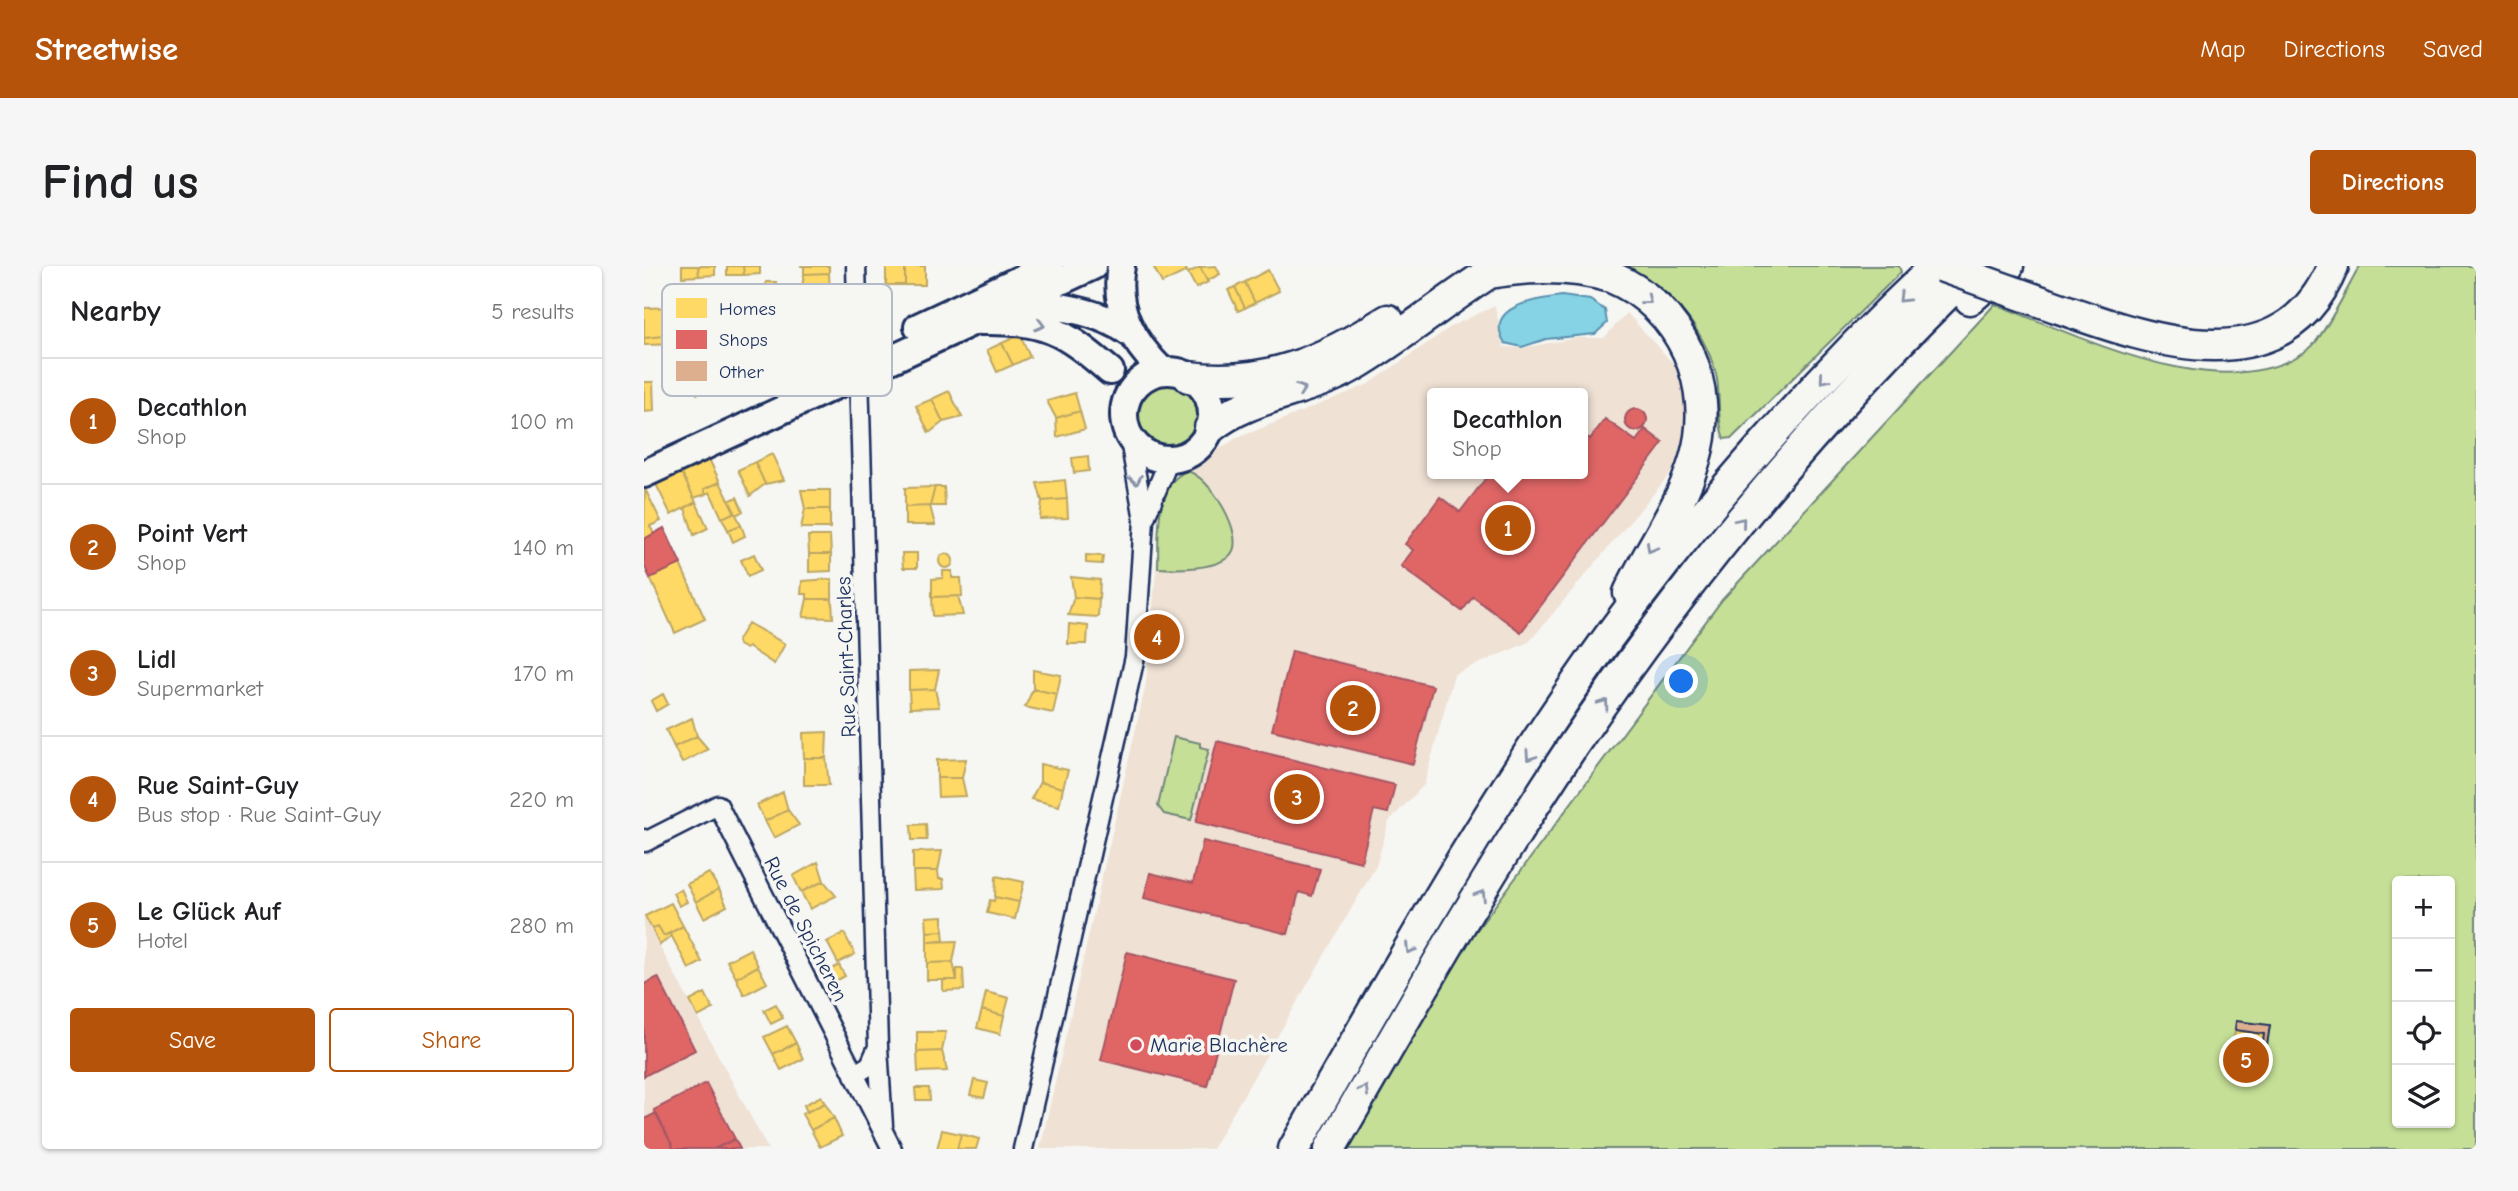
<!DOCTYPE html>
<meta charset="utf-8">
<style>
:root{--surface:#fff;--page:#f6f6f6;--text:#202124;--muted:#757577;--line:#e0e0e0;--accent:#b45309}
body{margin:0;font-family:"Comic Neue",sans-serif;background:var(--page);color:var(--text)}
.controls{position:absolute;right:21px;bottom:21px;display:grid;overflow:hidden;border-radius:7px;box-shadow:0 2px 5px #0004}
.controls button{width:63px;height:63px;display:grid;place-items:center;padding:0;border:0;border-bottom:2px solid var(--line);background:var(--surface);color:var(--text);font:35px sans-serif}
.you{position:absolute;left:1038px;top:416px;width:24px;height:24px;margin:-18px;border:5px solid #fff;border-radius:50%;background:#1a73e8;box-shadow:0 0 0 10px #1a73e833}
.badge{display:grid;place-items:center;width:46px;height:46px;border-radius:50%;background:var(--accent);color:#fff;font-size:23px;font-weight:700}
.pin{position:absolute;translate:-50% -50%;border:4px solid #fff;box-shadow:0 2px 7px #0006}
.popup{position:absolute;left:783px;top:122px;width:161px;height:91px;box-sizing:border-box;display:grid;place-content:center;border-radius:7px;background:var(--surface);filter:drop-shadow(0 2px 5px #0005);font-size:23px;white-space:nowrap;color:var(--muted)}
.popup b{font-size:26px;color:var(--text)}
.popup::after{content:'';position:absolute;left:50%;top:100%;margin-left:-14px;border:14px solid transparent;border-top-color:var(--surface)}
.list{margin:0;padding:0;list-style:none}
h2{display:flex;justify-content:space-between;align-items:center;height:91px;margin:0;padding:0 28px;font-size:30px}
h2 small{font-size:23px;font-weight:400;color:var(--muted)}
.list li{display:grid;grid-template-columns:46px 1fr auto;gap:21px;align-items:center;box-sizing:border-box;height:126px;padding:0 28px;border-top:2px solid var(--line)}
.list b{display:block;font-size:26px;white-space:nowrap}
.list p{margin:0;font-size:23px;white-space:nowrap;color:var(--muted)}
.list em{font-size:23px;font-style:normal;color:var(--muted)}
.actions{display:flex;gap:14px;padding:21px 28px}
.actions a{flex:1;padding:16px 0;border:2px solid var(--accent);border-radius:7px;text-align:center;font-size:24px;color:var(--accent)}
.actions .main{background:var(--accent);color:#fff}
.icon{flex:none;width:38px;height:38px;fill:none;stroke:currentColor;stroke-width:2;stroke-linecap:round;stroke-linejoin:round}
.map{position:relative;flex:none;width:1832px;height:883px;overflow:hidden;border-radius:7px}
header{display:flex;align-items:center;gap:42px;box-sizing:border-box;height:98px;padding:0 35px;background:var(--accent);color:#fff}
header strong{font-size:33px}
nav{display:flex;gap:38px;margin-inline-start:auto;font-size:24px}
.intro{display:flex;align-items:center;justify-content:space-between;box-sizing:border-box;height:168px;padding:0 42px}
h1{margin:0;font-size:49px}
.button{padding:18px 32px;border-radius:7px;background:var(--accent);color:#fff;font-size:24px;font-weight:700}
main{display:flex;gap:42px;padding:0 42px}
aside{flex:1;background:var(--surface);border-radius:7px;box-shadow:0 2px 5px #0004}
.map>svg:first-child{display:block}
.built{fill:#efe1d4;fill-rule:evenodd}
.green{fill:#c5df96;stroke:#70877a;stroke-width:2;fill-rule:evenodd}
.water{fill:#86d3e5;stroke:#5b91af;stroke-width:2}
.homes{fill:#ffd966;stroke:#bba664;stroke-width:2}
.shops{fill:#e06666;stroke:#a55664;stroke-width:2}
.building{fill:#deaf8f;stroke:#1b2f5e;stroke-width:2}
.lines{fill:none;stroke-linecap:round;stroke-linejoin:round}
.street-casing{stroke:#1b2f5e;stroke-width:23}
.primary-casing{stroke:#1b2f5e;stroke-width:32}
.highway-casing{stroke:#1b2f5e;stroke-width:35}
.street{stroke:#f6f6f2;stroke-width:18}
.primary{stroke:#f6f6f2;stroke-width:26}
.highway{stroke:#f6f6f2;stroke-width:30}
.highway-bridge-casing{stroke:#1b2f5e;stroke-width:35;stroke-linecap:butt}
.highway-bridge{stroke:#f6f6f2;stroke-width:30}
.oneway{stroke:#8892a8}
.poi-dot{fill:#d1495b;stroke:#f6f6f2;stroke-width:2.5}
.labels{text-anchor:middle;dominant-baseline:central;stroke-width:7;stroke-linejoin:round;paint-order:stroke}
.street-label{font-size:21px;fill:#1b2f5e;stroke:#f6f6f2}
.poi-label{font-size:21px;fill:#1b2f5e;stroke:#f6f6f2;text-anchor:start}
.key{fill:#f6f6f2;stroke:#b4bac6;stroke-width:2}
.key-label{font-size:19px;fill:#1b2f5e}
</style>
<header>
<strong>Streetwise</strong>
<nav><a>Map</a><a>Directions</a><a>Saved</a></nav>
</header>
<div class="intro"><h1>Find us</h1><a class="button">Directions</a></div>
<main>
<aside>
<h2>Nearby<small>5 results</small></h2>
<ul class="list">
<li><span class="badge">1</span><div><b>Decathlon</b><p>Shop</p></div><em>100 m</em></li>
<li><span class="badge">2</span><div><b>Point Vert</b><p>Shop</p></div><em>140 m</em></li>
<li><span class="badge">3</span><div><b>Lidl</b><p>Supermarket</p></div><em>170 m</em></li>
<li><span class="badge">4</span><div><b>Rue Saint-Guy</b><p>Bus stop · Rue Saint-Guy</p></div><em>220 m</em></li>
<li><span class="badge">5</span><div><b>Le Glück Auf</b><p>Hotel</p></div><em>280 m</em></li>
</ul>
<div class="actions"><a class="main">Save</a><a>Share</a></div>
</aside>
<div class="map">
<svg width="1832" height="883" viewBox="0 0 1832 883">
<rect width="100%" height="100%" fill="#f6f6f2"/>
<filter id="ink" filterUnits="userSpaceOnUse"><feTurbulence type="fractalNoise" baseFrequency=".0143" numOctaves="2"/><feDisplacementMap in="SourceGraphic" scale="14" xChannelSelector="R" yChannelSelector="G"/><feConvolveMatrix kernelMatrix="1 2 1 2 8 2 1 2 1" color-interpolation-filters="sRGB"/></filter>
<g filter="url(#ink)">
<path class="built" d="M851,40L860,81L879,82L932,72H960L983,47L1034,103L1043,126L1044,169L1031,202L885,376L810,408L780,519L745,555L732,600L568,883H396L502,418L518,238L527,216L534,209L591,173L725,118L808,60ZM789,127H939V208H789Z
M0,651L124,883H0Z"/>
<path class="green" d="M980,0H1255L1257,6L1088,172L1080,173C1072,152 1077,129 1072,108C1060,63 1023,18 980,0Z
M1716,0H1832V883H698L795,715L1078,334L1351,38C1436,70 1583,146 1666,82C1679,72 1706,17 1716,0ZM1753,615H1806V857H1753Z
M489 147a34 34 0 1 1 68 0a34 34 0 1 1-68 0Z
M543,205C566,210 602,270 587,288C575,304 532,303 514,302C515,272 509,218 543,205Z
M530,471L556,477V481L565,483L547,554L520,548L514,540Z"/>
<path class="water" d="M918,30L946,34L961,44L963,57L951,68L902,73L878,81L861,77C838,40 894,33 918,30Z"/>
<path class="homes" d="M38,0H54L55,10L38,11Z
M54,0H71V9L55,10Z
M83,0H99L100,9H83Z
M99,0H116V8L100,9Z
M156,0H185V7L160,8V0Z
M242,0H261V19H242Z
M261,0H281V19H261Z
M509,0H540L543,5L518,17Z
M572,0L576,8L563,15L556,1Z
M556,1L564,16L552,22L544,7Z
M624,4L635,25L611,37L601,16Z
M185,7L186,28H157L160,8Z
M122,16H132V32H119Z
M601,16L611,37L601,42L591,21Z
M591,21L601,42L594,45L584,24Z
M38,41L39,68L0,72V42Z
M146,52L159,78L142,86L131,63Z
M131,63L142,86L125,94L112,68Z
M39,68V78L0,79V72Z
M376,69L386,91L369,99L358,77Z
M358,77L369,99L353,106L343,84Z
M75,86L88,112L70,120L59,97Z
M59,97L70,120L53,128L41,102Z
M0,116H9L10,145L0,146Z
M305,125L318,151L299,156L288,133Z
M431,127L436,145L412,152L403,135Z
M288,133L299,156L285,167L272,140Z
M436,145L441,163L413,171L412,152Z
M128,188L140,214L121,218L111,196Z
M444,190L445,205L430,207L428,192Z
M65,193L76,216L60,223L62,228L50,232L37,206Z
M111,196L121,218L106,230L94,204Z
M37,206L52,236L27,249L12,218Z
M421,214L423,233L398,235L393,217Z
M76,216L91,246L78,252L66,226L62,228L60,223Z
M291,221L286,240L261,241V222Z
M291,221H300L301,240H286Z
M1,223L17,255L6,260L10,268L0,273Z
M157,224H186V243H161Z
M93,231L99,245L92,249L85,235Z
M423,233L424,252L396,253L398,235Z
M52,236L64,262L50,269L41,242Z
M286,240L291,259H261V241Z
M161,243H186V262H157Z
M91,246L97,259L84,264L78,252Z
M97,259L101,270L89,276L84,264Z
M164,270H186L187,288H165Z
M258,287H273V302H259Z
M110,288L117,304L104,310L97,294Z
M165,288H187V305L165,306Z
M295 295a7 7 0 1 1 14 0a7 7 0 1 1-14 0Z
M442,289L459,290L458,298L442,297Z
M36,298L61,353L31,367L6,312Z
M299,305H308V312H317L318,330L288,331V313L299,312Z
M427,311L456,314L455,333L430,331Z
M188,313V333H163V328H157L158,315Z
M314,330L319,349L289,350L288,331Z
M430,331L455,333L454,351L424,349Z
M163,333H188L189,352L159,351Z
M104,357L141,378L130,398L104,381L102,383L95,379L93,376Z
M425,358L444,360L443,378H424Z
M295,404L291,423L265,424V405Z
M389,404L417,409L413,428L389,423Z
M291,423L295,441L266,442L265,424Z
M389,423L413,428L409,447L381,441Z
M19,428L24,438L12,445L7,435Z
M48,452L53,470L30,481L22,464Z
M183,466L182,492H160L159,467Z
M53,470L64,483L38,497L30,481Z
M160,492H182L185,519H160Z
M322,493L318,512H293V494Z
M396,498L424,504L419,522L396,516Z
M293,512H318L322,530L294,531Z
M396,516L419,522L415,540L387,533Z
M139,526L144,544L121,555L113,539Z
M144,544L155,559L130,572L121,555Z
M282,558L283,574H268L267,559Z
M298,585L294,605H269V586Z
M174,596L180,615L157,626L149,610Z
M269,605H294L295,613H299L300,623L270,624Z
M65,607L75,623L52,636L43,618Z
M352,610L380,616L375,636L351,631Z
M180,615L192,630L166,643L157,626Z
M37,623L43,636L35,640L29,627Z
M75,623L83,640L60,652L52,636Z
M351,631L375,636L371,653L343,647L346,634L350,635Z
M27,637L39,660L20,670L14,660L8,663L1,650Z
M299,650V665L283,666L282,651Z
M14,660L20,670L26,667L27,670L16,679L8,663Z
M39,660L58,696L45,703L26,667Z
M299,665L300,675L283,676V666Z
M200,667L211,688L194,697L183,676Z
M313,675L309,696L283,697V676Z
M106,683L114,700L92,712L83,695Z
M309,696L313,714H283V697Z
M195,699L201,710L190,716L184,705Z
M114,700L123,717L100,729L92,712Z
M313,703H319L320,724L299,725V714H313Z
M342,726L365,732L360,750L338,744Z
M61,727L69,743L54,751L46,735Z
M132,738L139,752L127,758L120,744Z
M338,744L360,750L356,768L333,762Z
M143,760L152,777L129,788L120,771Z
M1591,764L1620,768L1615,807L1586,803Z
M273,766H302L298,785L273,786Z
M152,777L159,793L137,804L129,788Z
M298,785L303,805L274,806L273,786Z
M330,814L344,817L340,832L326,829Z
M271,822H285L286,834H272Z
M177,830L181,837L163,846L160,839Z
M181,837L190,852L167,864L158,848Z
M190,852L198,870L176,881L167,864Z
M298,864L317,868L313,883H293Z
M317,868L335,873L332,883H313Z"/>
<path class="shops" d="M981 154a11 11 0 1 1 22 0a11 11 0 1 1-22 0Z
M961,153L992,175L1001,163L1019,177L877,366L829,331L818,345L757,300L769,284L761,278L796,231L816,246L845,208H939V168L946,173Z
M20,262L37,298L6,312L0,299V273Z
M648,385L789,420L769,498L628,464Z
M573,475L751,519L744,547L730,544L717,596L552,556Z
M559,575L676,603L668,630L655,626L644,668L500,632L506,607L549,617Z
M483,686L590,713L563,820L457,794Z
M14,711L51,784L0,810V718Z
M62,817L91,873L70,883H30L10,844Z
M12,847L30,883H0V853Z
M91,873L96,883H70Z"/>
<path class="building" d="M1592,755L1626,759L1622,786L1618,785L1620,768L1591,764Z"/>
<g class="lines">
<defs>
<path id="street" d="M500,254L525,194
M0,573L1,576L74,539L248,883
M234,781L239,860
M210,809L226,799L234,781L212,0
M379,883L491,391L500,254L486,174"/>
<path id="primary" d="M477,0C469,43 489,76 518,105
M371,36C410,39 455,44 486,67
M337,55C401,54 418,64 466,105
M274,61L405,0
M480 149a44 44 0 1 1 88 0a44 44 0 1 1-88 0Z
M0,208L449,0"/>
<path id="highway" d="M845,7C885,0 929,0 967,11C1038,40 1073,121 1051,193C1037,241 1006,282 985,327
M1326,33L1364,0
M1398,36C1493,69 1636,129 1689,0
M545,111C622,121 680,94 744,54
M566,162C605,129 663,127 709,100C760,70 806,31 856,0
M650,883C749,710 847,533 964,372C1058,243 1176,108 1292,0
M686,883C764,748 841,611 928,481C1045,308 1181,144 1332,0"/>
</defs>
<use href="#street" class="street-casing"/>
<use href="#primary" class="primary-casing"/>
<use href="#highway" class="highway-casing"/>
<use href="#street" class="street"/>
<use href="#primary" class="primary"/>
<use href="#highway" class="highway"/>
<defs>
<path id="highway-bridge" d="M1297,0L1398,36"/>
</defs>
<use href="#highway-bridge" class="highway-bridge-casing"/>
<use href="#highway-bridge" class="highway-bridge"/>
</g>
<defs><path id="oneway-chevron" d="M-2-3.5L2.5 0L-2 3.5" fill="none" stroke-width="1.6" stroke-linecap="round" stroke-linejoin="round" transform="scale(1.75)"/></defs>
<g class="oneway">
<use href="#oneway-chevron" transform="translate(1259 32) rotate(135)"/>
<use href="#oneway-chevron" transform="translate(1003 34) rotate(38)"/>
<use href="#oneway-chevron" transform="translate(396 59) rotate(15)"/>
<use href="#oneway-chevron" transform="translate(1180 113) rotate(131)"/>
<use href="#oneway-chevron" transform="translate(657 123) rotate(-19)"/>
<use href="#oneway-chevron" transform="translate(492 214) rotate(80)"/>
<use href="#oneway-chevron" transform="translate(1097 256) rotate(-50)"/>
<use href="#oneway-chevron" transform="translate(1007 282) rotate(119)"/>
<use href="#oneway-chevron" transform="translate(960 438) rotate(-54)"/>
<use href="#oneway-chevron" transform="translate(886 490) rotate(124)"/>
<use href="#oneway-chevron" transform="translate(837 629) rotate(-58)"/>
<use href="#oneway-chevron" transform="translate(766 683) rotate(121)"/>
<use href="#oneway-chevron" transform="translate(720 824) rotate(-60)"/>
</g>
</g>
<circle class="poi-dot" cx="492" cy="779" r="7"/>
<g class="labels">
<g class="street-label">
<text transform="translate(202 391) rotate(-92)">Rue Saint-Charles</text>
<text transform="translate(162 663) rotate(63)">Rue de Spicheren</text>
</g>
<g class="poi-label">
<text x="506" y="779">Marie Blachère</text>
</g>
</g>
<rect x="18" y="18" width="230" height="112" rx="10" class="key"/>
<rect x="32" y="32" width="31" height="20" fill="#ffd966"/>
<rect x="32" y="64" width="31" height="19" fill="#e06666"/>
<rect x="32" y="95" width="31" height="20" fill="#deaf8f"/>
<g class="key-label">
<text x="75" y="49">Homes</text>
<text x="75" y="80">Shops</text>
<text x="75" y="112">Other</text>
</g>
</svg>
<div class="controls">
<button>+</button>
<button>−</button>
<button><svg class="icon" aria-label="locate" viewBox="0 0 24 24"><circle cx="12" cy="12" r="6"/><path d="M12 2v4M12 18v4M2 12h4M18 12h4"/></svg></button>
<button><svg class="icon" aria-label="layers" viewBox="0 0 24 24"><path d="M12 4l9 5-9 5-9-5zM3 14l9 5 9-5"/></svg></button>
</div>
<div class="you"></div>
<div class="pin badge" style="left:864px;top:262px">1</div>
<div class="popup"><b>Decathlon</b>Shop</div>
<div class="pin badge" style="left:709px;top:442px">2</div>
<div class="pin badge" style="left:653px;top:531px">3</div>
<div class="pin badge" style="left:513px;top:371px">4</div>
<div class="pin badge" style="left:1602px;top:794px">5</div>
</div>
</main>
